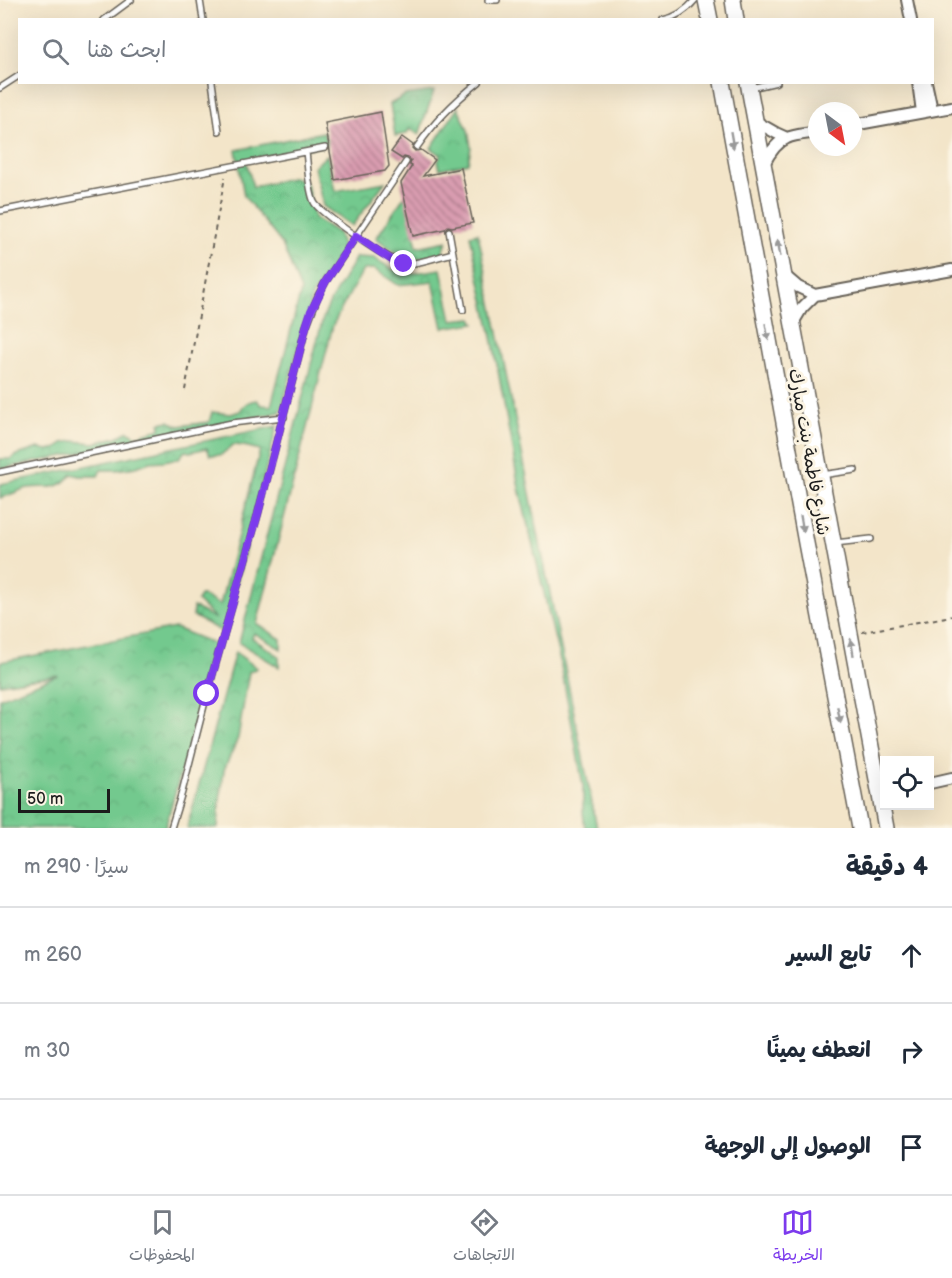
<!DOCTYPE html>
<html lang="ar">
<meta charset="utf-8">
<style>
:root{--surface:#fff;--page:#f2f2f3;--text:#1f2937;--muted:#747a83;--line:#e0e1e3;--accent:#7c3aed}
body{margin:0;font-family:"Balsamiq Sans","Playpen Sans Arabic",sans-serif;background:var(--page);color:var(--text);direction:rtl}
.controls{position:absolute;right:18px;bottom:18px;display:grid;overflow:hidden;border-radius:0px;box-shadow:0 6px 24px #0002}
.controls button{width:54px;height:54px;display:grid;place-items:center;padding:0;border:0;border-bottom:2px solid var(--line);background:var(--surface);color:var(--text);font:30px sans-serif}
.compass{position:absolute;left:808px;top:102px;width:54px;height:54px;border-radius:50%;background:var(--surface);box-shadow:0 6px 24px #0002;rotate:148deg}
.scale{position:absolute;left:18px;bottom:15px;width:92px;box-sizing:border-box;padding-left:6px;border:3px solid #1c1c1c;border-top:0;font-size:16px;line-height:21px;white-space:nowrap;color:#1c1c1c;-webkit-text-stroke:4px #fcf5e5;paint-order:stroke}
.stop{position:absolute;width:18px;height:18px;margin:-14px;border:4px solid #7c3aed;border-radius:50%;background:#fff}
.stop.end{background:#7c3aed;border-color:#fff;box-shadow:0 2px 6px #0008}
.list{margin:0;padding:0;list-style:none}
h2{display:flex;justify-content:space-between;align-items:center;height:78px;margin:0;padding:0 24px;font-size:26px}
h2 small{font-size:20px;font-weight:400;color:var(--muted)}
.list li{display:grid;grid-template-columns:39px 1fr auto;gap:18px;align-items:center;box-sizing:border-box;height:96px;padding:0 24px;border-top:2px solid var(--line)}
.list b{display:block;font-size:22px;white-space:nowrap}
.list em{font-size:20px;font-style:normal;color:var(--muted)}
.icon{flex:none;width:33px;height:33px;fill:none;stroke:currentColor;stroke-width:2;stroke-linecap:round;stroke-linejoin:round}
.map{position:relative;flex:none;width:952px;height:828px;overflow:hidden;direction:ltr}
.search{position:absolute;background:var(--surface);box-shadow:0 6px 24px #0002;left:18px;right:18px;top:18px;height:66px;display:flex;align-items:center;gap:15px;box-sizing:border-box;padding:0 21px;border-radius:0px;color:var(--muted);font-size:22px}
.sheet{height:366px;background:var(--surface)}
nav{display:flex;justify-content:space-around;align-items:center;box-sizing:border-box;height:84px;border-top:2px solid var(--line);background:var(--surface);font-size:16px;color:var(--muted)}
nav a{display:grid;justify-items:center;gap:3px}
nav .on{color:var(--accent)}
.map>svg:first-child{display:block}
.park{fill:url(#park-crowns);stroke:#487255;stroke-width:1.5}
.building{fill:url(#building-back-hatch)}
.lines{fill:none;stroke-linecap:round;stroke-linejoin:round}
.lane-casing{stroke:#676259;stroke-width:8}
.street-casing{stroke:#676259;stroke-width:14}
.secondary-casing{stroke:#676259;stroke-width:18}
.path{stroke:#676259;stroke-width:2;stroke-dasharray:4.5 4.5;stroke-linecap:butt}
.lane{stroke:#fff;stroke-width:5}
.street{stroke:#fff;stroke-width:10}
.secondary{stroke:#fff;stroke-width:15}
.oneway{fill:#999}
.route{stroke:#7c3aed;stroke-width:8}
.labels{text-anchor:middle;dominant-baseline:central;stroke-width:6;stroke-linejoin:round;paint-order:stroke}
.street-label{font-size:18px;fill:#1c1c1c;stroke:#fcf5e5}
</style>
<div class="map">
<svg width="952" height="828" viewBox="0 0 952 828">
<defs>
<pattern id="park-crowns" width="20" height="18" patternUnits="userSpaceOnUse" patternTransform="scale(1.5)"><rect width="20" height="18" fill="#73c98e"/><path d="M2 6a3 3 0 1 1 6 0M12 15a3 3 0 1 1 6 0" fill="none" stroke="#63ac7a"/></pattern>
<pattern id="building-back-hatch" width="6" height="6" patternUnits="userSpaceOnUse" patternTransform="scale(1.5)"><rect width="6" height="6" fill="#d99cb0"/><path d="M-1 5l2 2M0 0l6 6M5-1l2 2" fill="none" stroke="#af7e8e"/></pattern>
</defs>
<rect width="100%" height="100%" fill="#fcf5e5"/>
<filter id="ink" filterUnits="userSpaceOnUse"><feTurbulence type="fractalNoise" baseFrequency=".0167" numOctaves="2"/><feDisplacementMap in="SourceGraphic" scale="12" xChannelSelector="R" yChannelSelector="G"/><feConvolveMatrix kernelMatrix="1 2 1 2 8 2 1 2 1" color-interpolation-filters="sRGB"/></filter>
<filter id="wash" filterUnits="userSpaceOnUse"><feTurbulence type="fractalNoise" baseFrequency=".008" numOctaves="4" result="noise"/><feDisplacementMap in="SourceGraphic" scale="24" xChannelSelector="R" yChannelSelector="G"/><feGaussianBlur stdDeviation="1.35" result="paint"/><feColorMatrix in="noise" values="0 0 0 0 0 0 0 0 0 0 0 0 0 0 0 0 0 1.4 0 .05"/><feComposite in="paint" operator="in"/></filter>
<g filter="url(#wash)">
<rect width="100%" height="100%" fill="#f3e5c9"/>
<path class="park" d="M434,91L419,135L410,129L406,134L395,136L390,104L406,95Z
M458,107L468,130L471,147L468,163L440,169L438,161L441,155L431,148Z
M324,132L327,145L246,160L253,187L294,177L307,184L314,218L338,233L343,249L312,296L281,412L0,469V459H11L15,456L38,448L48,450L58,448L63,443L73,441L94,443L117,437L128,431L136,436L160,429V423L169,421L179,426L209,422L212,412L231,414L240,411C244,404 248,401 257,400L261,405L271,406L301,291L282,244L244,196L236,150Z
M327,155L335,191L385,182L352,226L323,206L314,167Z
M406,194L417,247L447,241L442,254L408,261L376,238Z
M478,233L597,828H585L583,812V785L560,661L519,488L492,337L470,235Z
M356,257L374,258L402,275L441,269L452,320L472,318L475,323L443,328L433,281L398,285L374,269L363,270L343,306L333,325L257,624L281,639V649L254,633L252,638L279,656V667L239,643L323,318L331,300Z
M277,426L224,633L193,616V607L216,619L197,601L201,595L220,605L260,450C251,448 243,445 233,445L221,455H210L207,448L190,452L185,451L179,458L164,461L150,462L136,467L116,470H101L98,476H80L72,474C57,493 47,485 28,488C18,490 10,496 0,498V484Z
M175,628L217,645L165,828H0V698L58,675L0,684V662Z
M235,652L257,668L249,672L238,738L224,770L220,800L218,828H187Z"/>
<g id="blocks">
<path class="building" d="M381,112L389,166L385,171L335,180L325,123Z
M402,137L413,145L412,148L415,151L421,150L435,160L423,176L461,168L473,223L452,227L448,226L445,229L413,236L401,183L412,166L410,165L411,160L408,158L404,157L402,159L391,152Z"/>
</g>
</g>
<g filter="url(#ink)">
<use href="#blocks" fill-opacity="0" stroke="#676259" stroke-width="1.5"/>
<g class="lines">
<defs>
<path id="lane" d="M200,0L203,20
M488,0H497
M104,20L131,0
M663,20C677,17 686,11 695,0
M212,82L219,131
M0,88L20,75
M751,88L777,82
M417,147C434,122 455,101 479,82
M306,152C308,166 308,189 314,202C318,212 392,263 404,264C415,265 440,256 453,253
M0,211L325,148
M449,231L463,310
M0,472L232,423L284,417
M822,475L855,470
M835,543L871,539
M171,828L182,792L207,694L258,514L306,327L318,296L326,281L406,162"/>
<path id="street" d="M907,0L911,20
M918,82L922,112
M926,82L932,110
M755,121L776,133L787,138
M853,125L952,107
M764,164C769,154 777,142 787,138C796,134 808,134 817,132
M784,275L798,287L815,295L952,270
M793,323L802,308L815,295
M930,783L952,778"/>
<path id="secondary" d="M706,0L710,20
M733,0L736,20
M722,82L806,543L860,828
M748,82L886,828"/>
</defs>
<use href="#lane" class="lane-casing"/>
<use href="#street" class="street-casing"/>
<use href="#secondary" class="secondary-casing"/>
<path class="path" d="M185,390L225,177
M862,632L952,616"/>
<use href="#lane" class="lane"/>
<use href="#street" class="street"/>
<use href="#secondary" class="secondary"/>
</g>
<defs><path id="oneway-solid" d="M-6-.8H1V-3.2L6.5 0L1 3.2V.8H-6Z" transform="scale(1.5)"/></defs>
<g class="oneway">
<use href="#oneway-solid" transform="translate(732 140) rotate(80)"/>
<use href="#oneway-solid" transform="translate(779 248) rotate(-100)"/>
<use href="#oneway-solid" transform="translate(767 332) rotate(80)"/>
<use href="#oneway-solid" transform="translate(802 524) rotate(80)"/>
<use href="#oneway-solid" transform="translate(852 647) rotate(-100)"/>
<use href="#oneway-solid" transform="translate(839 715) rotate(79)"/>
</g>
</g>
<g class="lines" filter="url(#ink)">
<path class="route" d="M207,694L258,514L306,327L311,311L326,281L356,236L393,261L404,264"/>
</g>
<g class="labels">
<g class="street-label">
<text transform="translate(809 452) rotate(80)">شارع فاطمة بنت مبارك</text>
</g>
</g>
</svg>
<div class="controls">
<button><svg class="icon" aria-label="locate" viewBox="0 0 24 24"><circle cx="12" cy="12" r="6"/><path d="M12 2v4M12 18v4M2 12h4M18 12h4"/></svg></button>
</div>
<svg class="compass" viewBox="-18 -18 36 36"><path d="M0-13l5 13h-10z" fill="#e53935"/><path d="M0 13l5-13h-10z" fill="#747a83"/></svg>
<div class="scale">50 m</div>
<div class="stop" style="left:207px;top:694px"></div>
<div class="stop end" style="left:404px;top:264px"></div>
<div class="search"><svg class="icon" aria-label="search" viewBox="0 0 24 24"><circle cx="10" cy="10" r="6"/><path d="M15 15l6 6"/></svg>ابحث هنا</div>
</div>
<section class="sheet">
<h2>4 دقيقة<small>سيرًا · 290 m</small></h2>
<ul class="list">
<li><svg class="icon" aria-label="ahead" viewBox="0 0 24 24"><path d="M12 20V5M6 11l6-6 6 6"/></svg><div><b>تابع السير</b></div><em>260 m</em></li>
<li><svg class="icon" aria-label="right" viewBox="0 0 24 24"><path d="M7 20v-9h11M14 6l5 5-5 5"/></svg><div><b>انعطف يمينًا</b></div><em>30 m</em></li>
<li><svg class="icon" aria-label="arrive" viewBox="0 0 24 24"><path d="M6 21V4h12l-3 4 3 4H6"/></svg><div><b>الوصول إلى الوجهة</b></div></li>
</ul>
</section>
<nav>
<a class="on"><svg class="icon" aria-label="map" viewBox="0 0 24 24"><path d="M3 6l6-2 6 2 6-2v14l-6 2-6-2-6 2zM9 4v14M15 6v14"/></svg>الخريطة</a>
<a><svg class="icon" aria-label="directions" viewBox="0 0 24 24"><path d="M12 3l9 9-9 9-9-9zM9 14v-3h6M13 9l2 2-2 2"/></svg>الاتجاهات</a>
<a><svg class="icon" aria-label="saved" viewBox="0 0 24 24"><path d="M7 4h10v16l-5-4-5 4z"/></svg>المحفوظات</a>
</nav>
